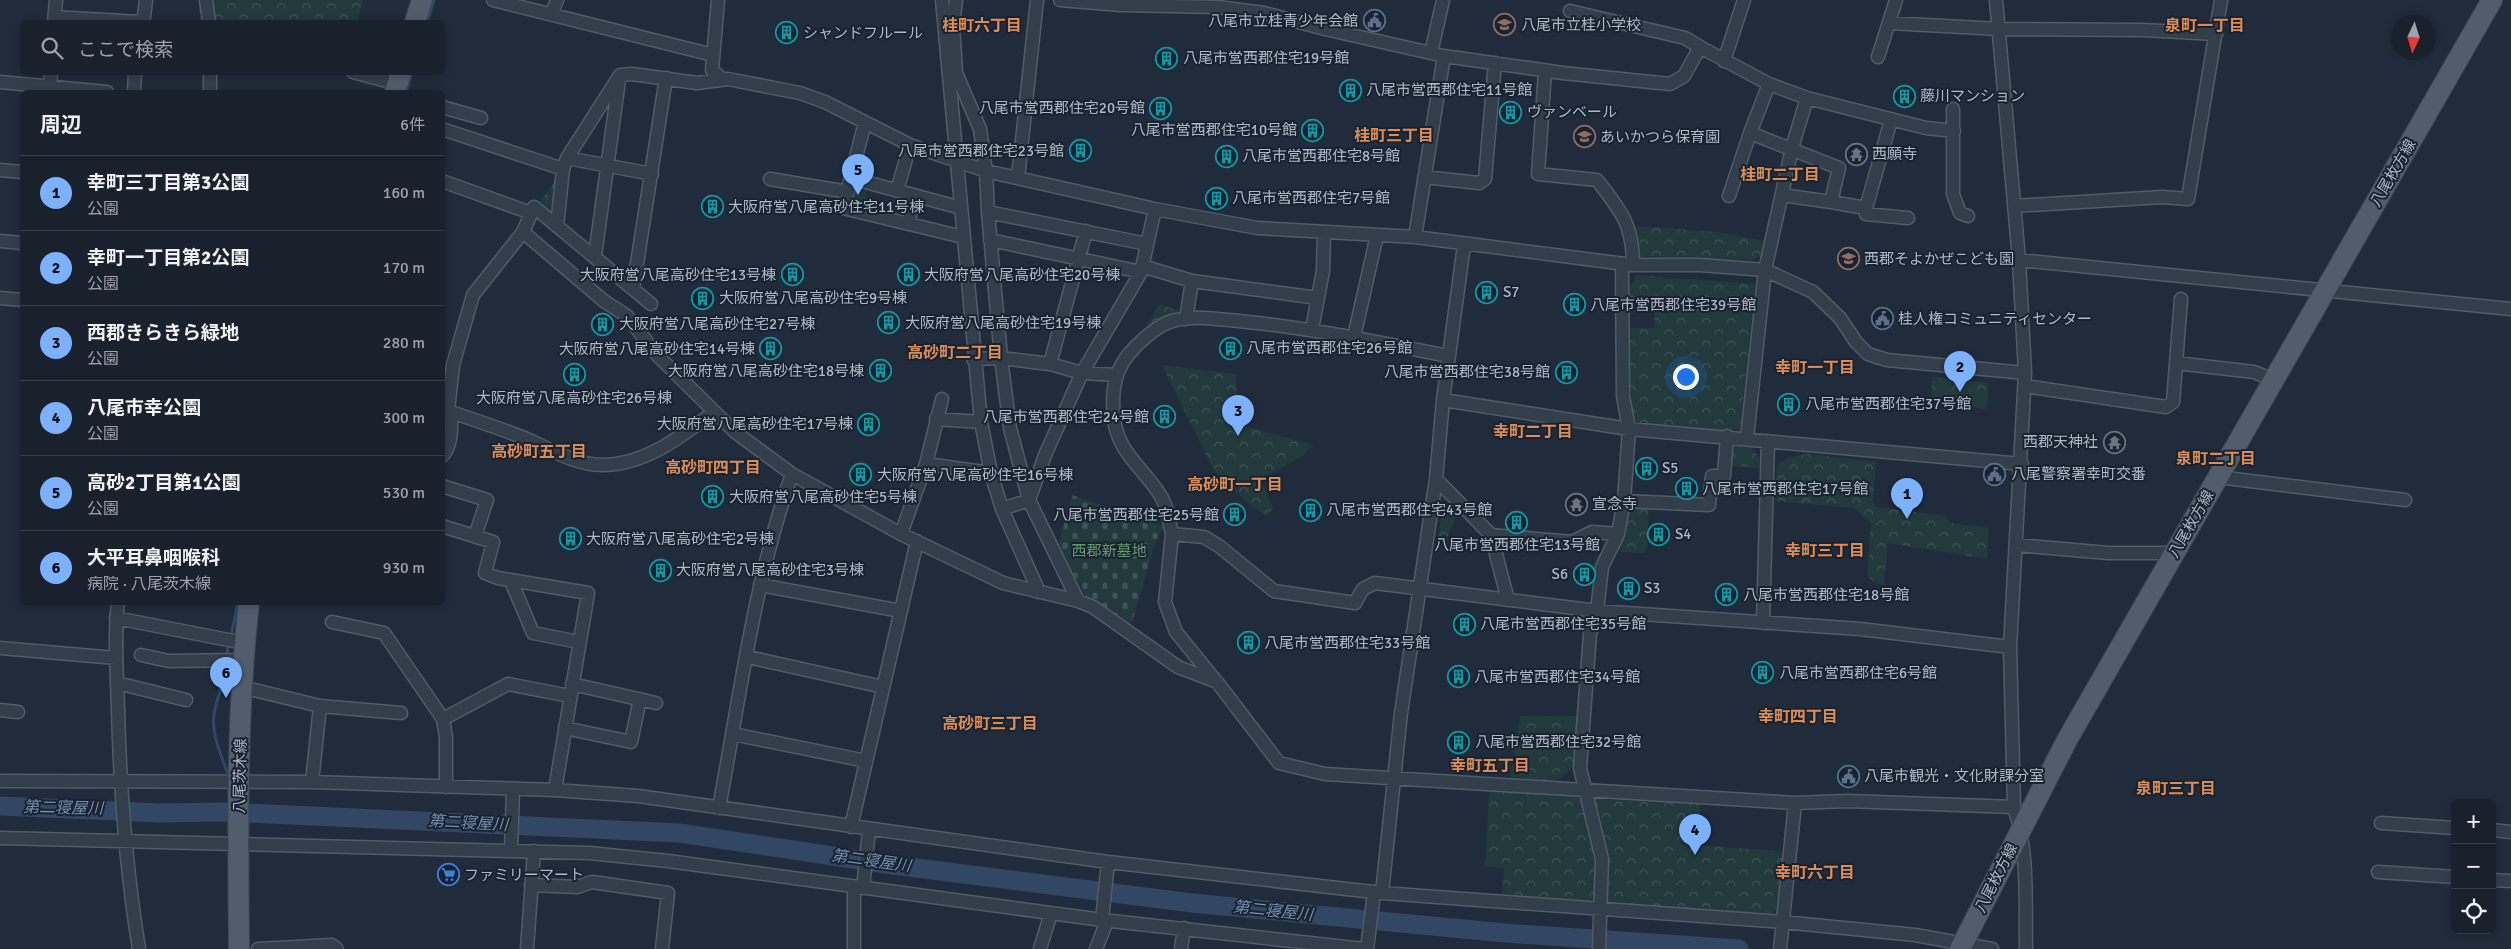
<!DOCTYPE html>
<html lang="ja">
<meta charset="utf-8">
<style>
:root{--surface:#18212c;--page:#252e38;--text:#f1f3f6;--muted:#9fa3a9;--line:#363e48;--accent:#7cb1ff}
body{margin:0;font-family:Signika,"Noto Sans JP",sans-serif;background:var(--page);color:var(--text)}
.controls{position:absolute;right:15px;bottom:15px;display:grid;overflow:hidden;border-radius:8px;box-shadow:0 2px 8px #0003}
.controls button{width:45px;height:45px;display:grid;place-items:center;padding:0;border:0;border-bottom:1px solid var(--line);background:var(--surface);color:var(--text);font:25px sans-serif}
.compass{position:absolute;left:2391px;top:15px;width:45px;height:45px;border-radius:50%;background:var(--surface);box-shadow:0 2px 8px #0003;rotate:184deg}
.you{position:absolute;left:1685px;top:376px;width:18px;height:18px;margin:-12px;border:4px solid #fff;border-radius:50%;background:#1a73e8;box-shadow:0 0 0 8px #1a73e833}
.badge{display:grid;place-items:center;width:32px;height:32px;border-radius:50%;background:var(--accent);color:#111;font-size:16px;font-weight:700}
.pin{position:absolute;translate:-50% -41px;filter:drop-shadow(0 1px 2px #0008)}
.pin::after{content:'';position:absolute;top:26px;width:18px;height:15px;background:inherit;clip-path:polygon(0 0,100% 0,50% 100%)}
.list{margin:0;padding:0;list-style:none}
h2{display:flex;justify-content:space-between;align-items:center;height:65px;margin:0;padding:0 20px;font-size:21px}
h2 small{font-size:16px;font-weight:400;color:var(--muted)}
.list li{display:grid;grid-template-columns:32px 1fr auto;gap:15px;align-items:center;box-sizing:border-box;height:75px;padding:0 20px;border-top:1px solid var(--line)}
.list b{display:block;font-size:19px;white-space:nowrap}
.list p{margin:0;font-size:16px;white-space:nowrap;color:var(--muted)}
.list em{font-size:16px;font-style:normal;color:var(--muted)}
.icon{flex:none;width:28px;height:28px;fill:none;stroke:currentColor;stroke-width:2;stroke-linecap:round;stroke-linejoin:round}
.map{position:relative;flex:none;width:2511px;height:949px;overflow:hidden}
.search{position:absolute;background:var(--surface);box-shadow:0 2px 8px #0003;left:20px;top:20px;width:425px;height:55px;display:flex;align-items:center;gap:12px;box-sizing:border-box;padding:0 18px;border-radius:8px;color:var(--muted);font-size:19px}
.panel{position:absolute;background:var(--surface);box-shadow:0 2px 8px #0003;left:20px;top:90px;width:425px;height:515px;border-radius:8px}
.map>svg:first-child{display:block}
.forest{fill:url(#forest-crowns)}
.cemetery{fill:url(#cemetery-stones)}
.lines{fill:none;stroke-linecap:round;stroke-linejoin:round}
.stream{stroke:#324764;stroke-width:3}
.river{stroke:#324764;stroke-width:19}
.minor-casing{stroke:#515b69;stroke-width:15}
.primary-casing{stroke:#3d4754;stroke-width:22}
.minor{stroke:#333e4b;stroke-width:12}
.primary{stroke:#515d6b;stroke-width:20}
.labels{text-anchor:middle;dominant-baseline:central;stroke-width:4;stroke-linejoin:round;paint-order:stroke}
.poi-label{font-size:15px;fill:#aeb8c7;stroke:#192330;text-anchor:start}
.street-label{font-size:15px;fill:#aeb8c7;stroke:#192330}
.park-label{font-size:15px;fill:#649a6f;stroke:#192330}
.neighbourhood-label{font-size:16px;font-weight:bold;fill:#dc8c55;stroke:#192330}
.water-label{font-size:16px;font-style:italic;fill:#748fb2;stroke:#192330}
</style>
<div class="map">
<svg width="2511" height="949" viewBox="0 0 2511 949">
<defs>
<pattern id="forest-crowns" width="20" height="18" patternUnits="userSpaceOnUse" patternTransform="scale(1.25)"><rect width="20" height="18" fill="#223a3c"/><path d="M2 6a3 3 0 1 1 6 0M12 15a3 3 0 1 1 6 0" fill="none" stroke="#405457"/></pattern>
<pattern id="cemetery-stones" width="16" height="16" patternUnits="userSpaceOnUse" patternTransform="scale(1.25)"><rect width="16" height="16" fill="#223a3c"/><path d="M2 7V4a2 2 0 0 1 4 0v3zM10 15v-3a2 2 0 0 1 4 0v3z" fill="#405457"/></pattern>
</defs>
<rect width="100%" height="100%" fill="#202c3b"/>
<path class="forest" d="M209,0H363L357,22H215Z
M560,175L556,219L537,205Z
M857,183L868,187L862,207L849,202L852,187Z
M1636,226L1717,232L1764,241V252L1753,260L1636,256Z
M1636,275L1755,284L1740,428L1728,431L1636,425L1633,418L1629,368V328H1654L1656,299L1630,298L1631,286Z
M1159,304L1182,312L1149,330L1145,329Z
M1162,365L1236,374L1238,416L1250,419L1248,427L1314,445L1302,456L1261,480L1273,509L1267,516L1250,505L1214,471Z
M1932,377L1989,383L1986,409L1973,407L1971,404L1931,400Z
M1734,444H1747L1763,461L1762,469L1728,465L1729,451Z
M1807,454L1876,462L1873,501L1876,507L1945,516L1950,523L1989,528L1987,559L1888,543L1884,585L1875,583L1867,575L1871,523L1854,508L1775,501L1777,465L1787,458Z
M1632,504L1649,505L1647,549L1644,553L1619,552L1626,509Z
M1458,507L1459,508L1444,546L1437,544L1442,511L1449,517Z
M1520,716H1578L1575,766L1558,780H1510Z
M1489,790L1572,791L1583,797L1599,860L1598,896L1588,901L1502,895L1504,868L1485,867Z
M1595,793L1700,802L1698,845L1785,852L1778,908L1771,914L1606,903L1591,797Z"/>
<path class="cemetery" d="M1072,495L1164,526L1154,547L1131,625L1087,598L1058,547Z"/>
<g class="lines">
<path class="stream" d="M427,22L434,0
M406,92L412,72
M231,636L238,602
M226,658L229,642
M226,664C224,682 217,697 214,714C211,733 221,755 227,772"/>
<path class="river" d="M0,806L160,813L225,812L679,833L893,865L1192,903L1505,933L1739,949"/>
<defs>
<path id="minor" d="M206,0L209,22
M493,0L713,55
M718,0L712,70L722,79
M942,0L981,422L991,473L1002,509L1039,592
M956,0L953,24L956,73L980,129L986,171L988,212L1001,358L1010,428L1029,500L1078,601
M1060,0L1121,5L1218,7L1264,13L1325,29L1444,56L1563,73L1670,84L1684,76L1700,47L1769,84L1807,98L1926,128L1954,131
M1996,0L2019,260L2025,373L2010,647L2014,807C2029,852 2025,902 2026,949
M1570,11L1685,38L1700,47
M552,13L557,0
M55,17L139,22
M54,22L56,0
M138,22L144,17L146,0
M1889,23L1999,29L2143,30L2216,34
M1431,53L1443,0
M1878,57L1896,0
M1724,61L1744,0
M1545,71L1538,174L1597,180C1621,211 1633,224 1633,265
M353,72L398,84
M0,82L107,92
M50,87L51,72
M134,92L135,72
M210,92V72
M442,107L481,118
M1953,109V194L1960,213L1968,216
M865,122L843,208L963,237
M442,129L563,169
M1750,133L1839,168L1831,202L1782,195
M567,158L652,174
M0,170L22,172
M1424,177L1479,183L1485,179L1495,63
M851,178L961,208
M1018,178L1037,0
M770,179L848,192
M442,181L531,213
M897,191L910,145
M1729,196L1750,133L1769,84
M1831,202L1866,208V214L1908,218
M2014,206L2162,197L2188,199L2221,0
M1866,208L1891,120
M988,212L1147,244
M908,224L915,196
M557,226L563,169L567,158L620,75L632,74L697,83L728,79L800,93L825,102L910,145L986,171L1155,209L1257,228L1415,237L1633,265H1700L1765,270L1813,292L1840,318L1856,342L1868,354L1887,360L2025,373
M523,232L604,301L627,316L658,356L735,432L792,474L901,534L1003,583L1078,601L1093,607L1178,667L1217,682L1279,763L1325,774L1795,803L1848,801L2014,807
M1415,237L1444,56
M990,240L1141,272
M0,241L22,243
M595,256L619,80
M2019,260L2511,309
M1142,266L1192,281L1318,298
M633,289L666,78
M0,298L22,300
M1186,319L1192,281
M1312,329L1323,271L1324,232
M1354,337L1377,235
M1449,356C1382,343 1316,329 1248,322C1224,320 1200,315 1176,320C1165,322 1156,329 1147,336C1118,360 1110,380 1114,418C1117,453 1146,470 1162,498C1168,509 1169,522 1172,534L1204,537L1219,546L1274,591L1355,603L1363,589L1375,583L1597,611L1860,629L2010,647
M973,359L1001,358L1050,364L1082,373L1116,375
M2176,363L2254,372L2274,380
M1050,364L1086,231
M2024,386L2166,407L2173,402L2181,299
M1443,400L1629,429L2022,464
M442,409C469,418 496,427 522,437C546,447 575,465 602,465C645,465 682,436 714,412
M448,411L453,365L473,295L523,232L534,207L651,304
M936,419L981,422
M1747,438L1765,270L1792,148L1807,98
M442,456C453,445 451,426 451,412
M926,464L991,473
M2218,477L2405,500
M1436,479L1491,535L1508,600
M442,486L487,500L475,536
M1624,501L1709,505L1712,476H1724L1727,436
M1002,509L1029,500L1045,455L1082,373L1141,272L1155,209
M442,526L493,542L485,573L498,578L588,593L555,790
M901,534L926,464L942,399
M1172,534L1165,602L1176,632L1215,680
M1491,535L1572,542L1592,532L1618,534
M2016,545L2108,553H2175
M511,581L533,633L579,642
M760,585L901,611
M118,602C114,638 117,674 118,709C120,790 126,869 139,949
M116,618L244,643
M332,622L384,633L443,719L446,737V787
M1763,623L1768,441
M0,648L116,658
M141,655L169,661L242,660
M748,657L883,687
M117,683L186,700
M572,684L656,703
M242,687L320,706
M0,710L18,712
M443,719L508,684L570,696
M565,728L631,742L640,699
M733,734L866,761
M0,781L312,782L555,790L638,796L1108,862L1382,893L1401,713L1436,479L1443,400L1464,245
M312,782L320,706L401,713
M719,808C740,696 754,581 792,474
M2381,823L2455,828
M851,827L917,541
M2492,830L2511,832
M0,838L589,853L668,861L1102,920L1364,949
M511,850L513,789
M2378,872L2455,877
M2492,880L2511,881
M531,885L577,887L592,882L668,893L662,949
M863,888L869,830
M1382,893L1783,922L1915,935L1992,949
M1102,920L1108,862
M258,949L332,945L337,949
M527,949L534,851
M854,949V887
M1040,949L1051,913
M1096,949L1107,921
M1181,949L1184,928
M1367,949L1374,893
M1599,949L1602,859L1580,768L1590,634L1597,611L1602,567L1618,534L1624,501L1629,429L1623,396L1622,264
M1780,949L1795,803"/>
<path id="primary" d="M415,22L422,0
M395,92L401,72
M239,949C238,834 236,717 249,602
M1960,949L2067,740L2492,0"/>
</defs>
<use href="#minor" class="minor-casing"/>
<use href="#primary" class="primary-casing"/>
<use href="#minor" class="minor"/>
<use href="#primary" class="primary"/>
</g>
<defs>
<symbol id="civic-ring" viewBox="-11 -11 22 22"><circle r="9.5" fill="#192330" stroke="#5c6f8a" stroke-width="1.5"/><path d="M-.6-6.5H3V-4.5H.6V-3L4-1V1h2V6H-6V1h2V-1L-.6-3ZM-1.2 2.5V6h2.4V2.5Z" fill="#5c6f8a"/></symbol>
<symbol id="school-ring" viewBox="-11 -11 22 22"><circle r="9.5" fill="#192330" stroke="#8d6e63" stroke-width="1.5"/><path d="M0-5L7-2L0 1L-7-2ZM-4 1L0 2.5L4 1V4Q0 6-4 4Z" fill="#8d6e63"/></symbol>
<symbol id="building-ring" viewBox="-11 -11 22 22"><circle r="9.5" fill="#192330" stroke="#0f9aa8" stroke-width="1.5"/><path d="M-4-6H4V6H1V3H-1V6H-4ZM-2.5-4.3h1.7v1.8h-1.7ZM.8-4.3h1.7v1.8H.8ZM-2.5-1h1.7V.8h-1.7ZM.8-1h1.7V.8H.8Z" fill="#0f9aa8"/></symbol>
<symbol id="temple-ring" viewBox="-11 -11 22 22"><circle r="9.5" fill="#192330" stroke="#6b7280" stroke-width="1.5"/><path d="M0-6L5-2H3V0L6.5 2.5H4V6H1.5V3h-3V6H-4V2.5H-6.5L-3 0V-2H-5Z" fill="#6b7280"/></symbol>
<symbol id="supermarket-ring" viewBox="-11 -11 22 22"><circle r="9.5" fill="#192330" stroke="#3f7fe0" stroke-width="1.5"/><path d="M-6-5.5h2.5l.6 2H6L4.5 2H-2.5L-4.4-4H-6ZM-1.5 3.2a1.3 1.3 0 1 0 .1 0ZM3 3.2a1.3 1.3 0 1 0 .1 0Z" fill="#3f7fe0"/></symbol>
</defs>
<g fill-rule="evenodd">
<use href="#civic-ring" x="1362" y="8" width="25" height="25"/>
<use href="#school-ring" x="1492" y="12" width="25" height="25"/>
<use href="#building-ring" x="774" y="20" width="25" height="25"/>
<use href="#building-ring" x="1154" y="46" width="25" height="25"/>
<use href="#building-ring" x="1338" y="78" width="25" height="25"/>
<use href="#building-ring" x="1892" y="84" width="25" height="25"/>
<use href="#building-ring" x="1148" y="96" width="25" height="25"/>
<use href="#building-ring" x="1498" y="100" width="25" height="25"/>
<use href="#building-ring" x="1300" y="118" width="25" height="25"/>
<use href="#school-ring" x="1572" y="124" width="25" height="25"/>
<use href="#building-ring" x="1068" y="138" width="25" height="25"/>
<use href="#temple-ring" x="1844" y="142" width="25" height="25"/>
<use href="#building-ring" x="1214" y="144" width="25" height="25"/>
<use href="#building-ring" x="1204" y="186" width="25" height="25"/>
<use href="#building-ring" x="700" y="194" width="25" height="25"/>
<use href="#school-ring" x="1836" y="246" width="25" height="25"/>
<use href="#building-ring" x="780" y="262" width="25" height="25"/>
<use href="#building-ring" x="896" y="262" width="25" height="25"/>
<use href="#building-ring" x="1474" y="280" width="25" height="25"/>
<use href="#building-ring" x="690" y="286" width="25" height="25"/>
<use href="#building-ring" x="1562" y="292" width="25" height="25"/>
<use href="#civic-ring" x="1870" y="306" width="25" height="25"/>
<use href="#building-ring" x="876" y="310" width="25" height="25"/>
<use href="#building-ring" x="590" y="312" width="25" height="25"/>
<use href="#building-ring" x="1218" y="336" width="25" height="25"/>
<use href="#building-ring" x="758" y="336" width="25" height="25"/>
<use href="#building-ring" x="868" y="358" width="25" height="25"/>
<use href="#building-ring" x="1554" y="360" width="25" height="25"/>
<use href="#building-ring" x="562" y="362" width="25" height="25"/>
<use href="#building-ring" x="1776" y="392" width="25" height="25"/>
<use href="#building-ring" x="1152" y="404" width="25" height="25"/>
<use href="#building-ring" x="856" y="412" width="25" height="25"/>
<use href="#temple-ring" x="2102" y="430" width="25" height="25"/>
<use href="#building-ring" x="1634" y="456" width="25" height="25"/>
<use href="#civic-ring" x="1982" y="462" width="25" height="25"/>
<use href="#building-ring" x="848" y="462" width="25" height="25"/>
<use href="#building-ring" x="1674" y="476" width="25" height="25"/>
<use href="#building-ring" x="700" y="484" width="25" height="25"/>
<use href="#temple-ring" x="1564" y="492" width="25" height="25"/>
<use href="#building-ring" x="1298" y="498" width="25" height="25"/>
<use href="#building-ring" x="1222" y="502" width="25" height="25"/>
<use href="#building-ring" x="1504" y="510" width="25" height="25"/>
<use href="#building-ring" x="1646" y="522" width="25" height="25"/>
<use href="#building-ring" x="558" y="526" width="25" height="25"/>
<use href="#building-ring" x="648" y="558" width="25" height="25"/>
<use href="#building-ring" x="1572" y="562" width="25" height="25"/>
<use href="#building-ring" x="1616" y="576" width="25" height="25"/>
<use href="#building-ring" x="1714" y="582" width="25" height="25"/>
<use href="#building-ring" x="1452" y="612" width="25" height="25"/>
<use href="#building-ring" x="1236" y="630" width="25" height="25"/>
<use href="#building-ring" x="1750" y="660" width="25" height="25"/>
<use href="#building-ring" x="1446" y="664" width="25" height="25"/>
<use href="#building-ring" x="1446" y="730" width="25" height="25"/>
<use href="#civic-ring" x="1836" y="764" width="25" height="25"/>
<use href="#supermarket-ring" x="436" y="862" width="25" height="25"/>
</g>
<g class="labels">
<g class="poi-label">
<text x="1358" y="21" text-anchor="end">八尾市立桂青少年会館</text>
<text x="1521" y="25">八尾市立桂小学校</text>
<text x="803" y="33">シャンドフルール</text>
<text x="1183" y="58">八尾市営西郡住宅19号館</text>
<text x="1366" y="90">八尾市営西郡住宅11号館</text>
<text x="1920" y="96">藤川マンション</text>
<text x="1145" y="108" text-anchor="end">八尾市営西郡住宅20号館</text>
<text x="1527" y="112">ヴァンベール</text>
<text x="1297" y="130" text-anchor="end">八尾市営西郡住宅10号館</text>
<text x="1600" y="137">あいかつら保育園</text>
<text x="1064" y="151" text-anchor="end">八尾市営西郡住宅23号館</text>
<text x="1872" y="154">西願寺</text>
<text x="1242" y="156">八尾市営西郡住宅8号館</text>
<text x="1232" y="198">八尾市営西郡住宅7号館</text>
<text x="728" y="207">大阪府営八尾高砂住宅11号棟</text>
<text x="1864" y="259">西郡そよかぜこども園</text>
<text x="776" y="275" text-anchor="end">大阪府営八尾高砂住宅13号棟</text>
<text x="924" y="275">大阪府営八尾高砂住宅20号棟</text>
<text x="1503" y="292">S7</text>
<text x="719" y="298">大阪府営八尾高砂住宅9号棟</text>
<text x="1590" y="305">八尾市営西郡住宅39号館</text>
<text x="1898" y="319">桂人権コミュニティセンター</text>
<text x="905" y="323">大阪府営八尾高砂住宅19号棟</text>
<text x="619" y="324">大阪府営八尾高砂住宅27号棟</text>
<text x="1246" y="348">八尾市営西郡住宅26号館</text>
<text x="755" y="349" text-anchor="end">大阪府営八尾高砂住宅14号棟</text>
<text x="864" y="371" text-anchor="end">大阪府営八尾高砂住宅18号棟</text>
<text x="1550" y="372" text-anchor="end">八尾市営西郡住宅38号館</text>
<text x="574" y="398" text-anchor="middle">大阪府営八尾高砂住宅26号棟</text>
<text x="1805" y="404">八尾市営西郡住宅37号館</text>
<text x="1149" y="417" text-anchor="end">八尾市営西郡住宅24号館</text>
<text x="853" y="424" text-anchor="end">大阪府営八尾高砂住宅17号棟</text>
<text x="2098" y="442" text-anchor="end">西郡天神社</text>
<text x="1662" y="468">S5</text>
<text x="2011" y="474">八尾警察署幸町交番</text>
<text x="877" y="475">大阪府営八尾高砂住宅16号棟</text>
<text x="1702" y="489">八尾市営西郡住宅17号館</text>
<text x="729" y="497">大阪府営八尾高砂住宅5号棟</text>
<text x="1592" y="504">宣念寺</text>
<text x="1326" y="510">八尾市営西郡住宅43号館</text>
<text x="1219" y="515" text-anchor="end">八尾市営西郡住宅25号館</text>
<text x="1675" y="534">S4</text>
<text x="586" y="539">大阪府営八尾高砂住宅2号棟</text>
<text x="1517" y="545" text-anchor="middle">八尾市営西郡住宅13号館</text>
<text x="676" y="570">大阪府営八尾高砂住宅3号棟</text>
<text x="1568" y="574" text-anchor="end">S6</text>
<text x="1644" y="588">S3</text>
<text x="1743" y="595">八尾市営西郡住宅18号館</text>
<text x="1480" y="624">八尾市営西郡住宅35号館</text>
<text x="1264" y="643">八尾市営西郡住宅33号館</text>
<text x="1779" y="673">八尾市営西郡住宅6号館</text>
<text x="1474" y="677">八尾市営西郡住宅34号館</text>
<text x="1475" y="742">八尾市営西郡住宅32号館</text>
<text x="1864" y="776">八尾市観光・文化財課分室</text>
<text x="464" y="875">ファミリーマート</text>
</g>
<g class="street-label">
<text transform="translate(2393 173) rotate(-60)">八尾枚方線</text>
<text transform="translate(2191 524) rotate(-60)">八尾枚方線</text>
<text transform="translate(240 776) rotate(-89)">八尾茨木線</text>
<text transform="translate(1996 878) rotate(-63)">八尾枚方線</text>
</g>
<g class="park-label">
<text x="1109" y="551">西郡新墓地</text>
</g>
<g class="neighbourhood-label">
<text x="982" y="26">桂町六丁目</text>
<text x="2205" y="26">泉町一丁目</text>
<text x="1394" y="136">桂町三丁目</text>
<text x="1780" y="175">桂町二丁目</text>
<text x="955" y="353">高砂町二丁目</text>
<text x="1815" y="368">幸町一丁目</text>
<text x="1533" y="432">幸町二丁目</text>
<text x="539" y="452">高砂町五丁目</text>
<text x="2216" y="459">泉町二丁目</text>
<text x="713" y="468">高砂町四丁目</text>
<text x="1235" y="485">高砂町一丁目</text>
<text x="1825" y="551">幸町三丁目</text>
<text x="1798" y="717">幸町四丁目</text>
<text x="990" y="724">高砂町三丁目</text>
<text x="1490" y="766">幸町五丁目</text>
<text x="2176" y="789">泉町三丁目</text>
<text x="1815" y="873">幸町六丁目</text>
</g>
<g class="water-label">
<text transform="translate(63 808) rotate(1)">第二寝屋川</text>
<text transform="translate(468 823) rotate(3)">第二寝屋川</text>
<text transform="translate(871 861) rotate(8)">第二寝屋川</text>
<text transform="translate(1273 911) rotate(6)">第二寝屋川</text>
</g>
</g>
</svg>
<div class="controls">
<button>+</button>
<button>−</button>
<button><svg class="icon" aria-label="locate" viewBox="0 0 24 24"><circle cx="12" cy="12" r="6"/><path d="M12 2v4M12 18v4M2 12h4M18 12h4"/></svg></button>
</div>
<svg class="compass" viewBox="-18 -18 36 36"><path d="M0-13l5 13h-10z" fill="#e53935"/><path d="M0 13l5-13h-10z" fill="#9fa3a9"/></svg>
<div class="you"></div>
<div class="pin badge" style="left:1907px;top:519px">1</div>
<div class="pin badge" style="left:1960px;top:392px">2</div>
<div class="pin badge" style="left:1238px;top:436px">3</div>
<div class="pin badge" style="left:1695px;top:855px">4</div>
<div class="pin badge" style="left:858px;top:195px">5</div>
<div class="pin badge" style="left:226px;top:698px">6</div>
<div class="search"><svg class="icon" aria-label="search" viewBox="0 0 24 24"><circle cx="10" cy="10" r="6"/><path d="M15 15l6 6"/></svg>ここで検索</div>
<section class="panel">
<h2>周辺<small>6件</small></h2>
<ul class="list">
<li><span class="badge">1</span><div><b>幸町三丁目第3公園</b><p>公園</p></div><em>160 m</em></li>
<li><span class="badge">2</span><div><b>幸町一丁目第2公園</b><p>公園</p></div><em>170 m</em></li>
<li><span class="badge">3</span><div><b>西郡きらきら緑地</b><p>公園</p></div><em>280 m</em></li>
<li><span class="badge">4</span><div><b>八尾市幸公園</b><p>公園</p></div><em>300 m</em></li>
<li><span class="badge">5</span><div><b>高砂2丁目第1公園</b><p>公園</p></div><em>530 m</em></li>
<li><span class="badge">6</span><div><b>大平耳鼻咽喉科</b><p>病院 · 八尾茨木線</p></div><em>930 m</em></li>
</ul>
</section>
</div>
